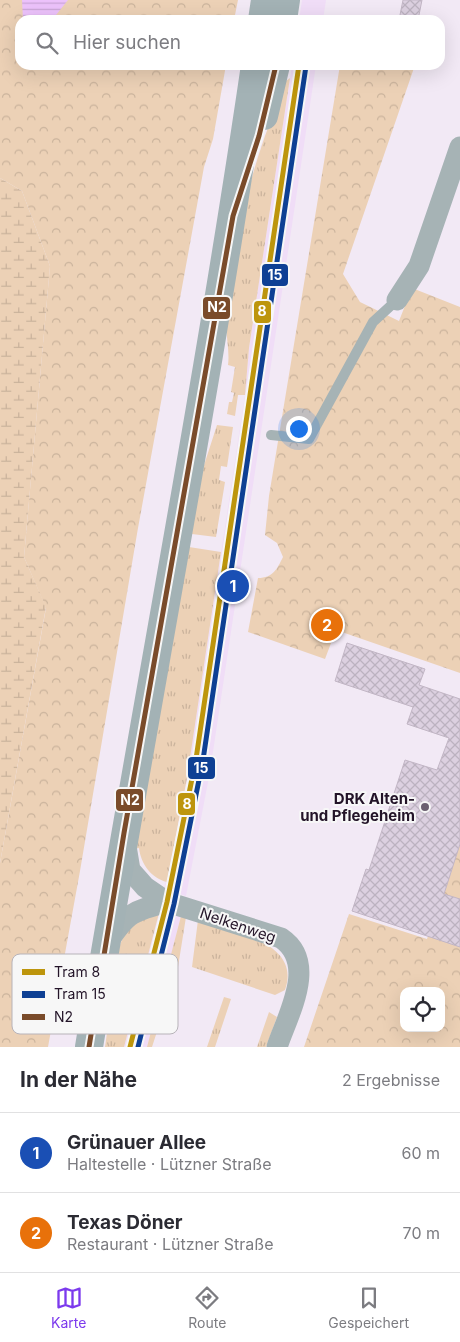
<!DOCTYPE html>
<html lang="de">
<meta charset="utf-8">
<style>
:root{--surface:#fff;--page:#f2f2f3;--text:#2b2b33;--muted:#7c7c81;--line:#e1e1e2;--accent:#7c3aed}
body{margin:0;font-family:Inter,sans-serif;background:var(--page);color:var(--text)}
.controls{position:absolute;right:15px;bottom:15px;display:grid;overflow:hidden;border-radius:10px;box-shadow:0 5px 20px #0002}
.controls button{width:45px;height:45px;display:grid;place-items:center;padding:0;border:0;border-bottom:1px solid var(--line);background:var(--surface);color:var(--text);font:25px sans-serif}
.you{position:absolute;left:298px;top:428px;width:18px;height:18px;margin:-12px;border:4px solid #fff;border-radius:50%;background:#1a73e8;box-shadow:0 0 0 8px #1a73e833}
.badge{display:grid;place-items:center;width:32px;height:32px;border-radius:50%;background:var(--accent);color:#fff;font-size:16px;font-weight:700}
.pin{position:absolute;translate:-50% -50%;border:2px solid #fff;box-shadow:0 1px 5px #0006}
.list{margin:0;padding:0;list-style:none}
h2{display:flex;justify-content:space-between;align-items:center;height:65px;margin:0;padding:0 20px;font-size:21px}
h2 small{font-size:16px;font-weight:400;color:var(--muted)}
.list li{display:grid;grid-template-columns:32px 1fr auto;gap:15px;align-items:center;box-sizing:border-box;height:80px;padding:0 20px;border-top:1px solid var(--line)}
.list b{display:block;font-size:19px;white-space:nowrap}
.list p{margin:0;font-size:16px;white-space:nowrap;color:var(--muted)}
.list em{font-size:16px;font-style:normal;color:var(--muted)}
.icon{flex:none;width:28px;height:28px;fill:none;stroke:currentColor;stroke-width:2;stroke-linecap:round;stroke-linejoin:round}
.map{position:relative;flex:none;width:460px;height:1047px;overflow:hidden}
.search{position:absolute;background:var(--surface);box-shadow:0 5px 20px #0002;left:15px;right:15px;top:15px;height:55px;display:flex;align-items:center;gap:12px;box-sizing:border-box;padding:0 18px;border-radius:15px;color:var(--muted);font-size:19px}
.sheet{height:225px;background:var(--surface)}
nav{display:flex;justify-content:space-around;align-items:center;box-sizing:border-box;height:70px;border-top:1px solid var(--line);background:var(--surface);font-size:14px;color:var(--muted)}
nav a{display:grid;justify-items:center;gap:2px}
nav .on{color:var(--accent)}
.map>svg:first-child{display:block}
.built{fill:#f0ddf7}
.grass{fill:url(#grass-tufts)}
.forest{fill:url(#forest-crowns);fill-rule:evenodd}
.wetland{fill:url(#wetland-marsh)}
.water{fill:url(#water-rules)}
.building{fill:url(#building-cross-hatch);stroke:#c2b6c5}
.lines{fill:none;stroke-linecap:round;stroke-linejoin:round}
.service{stroke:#a6b3b5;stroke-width:10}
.minor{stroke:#a6b3b5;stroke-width:21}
.secondary{stroke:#a3b2b5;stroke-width:28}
.bus-1-casing{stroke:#f7f7f7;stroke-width:9}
.bus-1{stroke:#7a4b2a;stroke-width:5}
.tram-1-casing{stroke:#f7f7f7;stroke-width:9}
.tram-2-casing{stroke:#f7f7f7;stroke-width:9}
.tram-1{stroke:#bd950c;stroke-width:5}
.tram-2{stroke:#0e4094;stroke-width:5}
.poi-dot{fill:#6b5f70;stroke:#f7f7f7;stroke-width:2}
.labels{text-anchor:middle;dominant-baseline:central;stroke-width:4;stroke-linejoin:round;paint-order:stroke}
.poi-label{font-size:15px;font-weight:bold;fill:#231428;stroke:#f7f7f7;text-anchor:end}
.street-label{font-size:15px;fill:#231428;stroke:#f7f7f7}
.key{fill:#f7f7f7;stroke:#b7b3b9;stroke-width:1}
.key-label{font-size:14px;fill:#231428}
.line-badge{stroke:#f7f7f7;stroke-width:2}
.badge-label{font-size:14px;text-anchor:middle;font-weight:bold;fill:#fff}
</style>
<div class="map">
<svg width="460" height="1047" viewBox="0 0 460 1047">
<defs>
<pattern id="grass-tufts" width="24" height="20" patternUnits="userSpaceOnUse" patternTransform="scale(1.25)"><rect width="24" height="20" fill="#ecd1b6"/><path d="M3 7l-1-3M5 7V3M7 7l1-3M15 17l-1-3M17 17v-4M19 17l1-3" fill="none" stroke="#cab39c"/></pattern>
<pattern id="forest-crowns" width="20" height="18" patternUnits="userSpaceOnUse" patternTransform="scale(1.25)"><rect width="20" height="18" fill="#ecd1b6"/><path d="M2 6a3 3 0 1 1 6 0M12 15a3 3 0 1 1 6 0" fill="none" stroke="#cab39c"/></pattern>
<pattern id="wetland-marsh" width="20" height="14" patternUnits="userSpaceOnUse" patternTransform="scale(1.25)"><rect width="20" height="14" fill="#ecd1b6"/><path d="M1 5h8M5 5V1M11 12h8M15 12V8" fill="none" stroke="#cab39c"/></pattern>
<pattern id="water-rules" width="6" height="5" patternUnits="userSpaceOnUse" patternTransform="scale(1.25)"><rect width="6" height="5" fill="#ecc2fb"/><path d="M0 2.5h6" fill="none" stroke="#caa6d7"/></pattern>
<pattern id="building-cross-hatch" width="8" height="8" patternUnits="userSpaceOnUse" patternTransform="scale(1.25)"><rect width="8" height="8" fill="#dcd0e0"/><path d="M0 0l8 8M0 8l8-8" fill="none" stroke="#bcb2c0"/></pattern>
</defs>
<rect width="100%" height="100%" fill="#f2e9f5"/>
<path class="built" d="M302,0H326L323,20H299Z
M292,65H316L210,772L186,896L164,889L187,778L245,395L249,348Z
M159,913L181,916L160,999L147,1047H124Z"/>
<path class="grass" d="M290,78L249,348L245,395H238L235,416L227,414L229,402H232L234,393L231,392L235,367L228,365C230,350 225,335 227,320C235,263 243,198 262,145C269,123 279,103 286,81Z
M217,425L233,427L227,467L221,466L219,480L225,482L216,537L192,534L196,490Z
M189,547L221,552L187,778L167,882C151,878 141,864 139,848L135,849Z
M159,913L124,1047H105L119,948C127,923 136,922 159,913Z
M181,916L186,917L178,967L152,1047H147Z
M198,920C231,932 302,941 285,990L275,995L192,967Z
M224,997L231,999L215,1047H207Z
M269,1012L277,1017L266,1047H257Z"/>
<path class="forest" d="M0,0H238L234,20H20V65H226L213,139L204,167L138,528L80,871L48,1047H0V863L46,608L24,557L50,266L22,191L0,178Z
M340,65H415L343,274L360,302L399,321L412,288L460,307V673L336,630L325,659L248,632L258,578C273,578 277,569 283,557L277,543L265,535L269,496Z
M460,843V1047H304L349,914L427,939ZM404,991H441V1028H404Z"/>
<path class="wetland" d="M0,178L22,191L50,266L24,557L46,607L0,863Z"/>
<path class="water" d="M22,0H68L52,20H23Z"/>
<path class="building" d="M403,0H422L418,20H399Z
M322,614L337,620L331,635L316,630Z
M347,643L425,669L419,685L460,699V844L444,894L460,899V947L352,911L366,869L369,870L405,760L437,770L449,738L407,724L413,707L335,681Z"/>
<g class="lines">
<path class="service" d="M271,435L309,439L373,322L397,300"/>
<path class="minor" d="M397,300L419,266L460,147
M126,846L130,870L145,887L167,902L281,938C318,963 288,1014 277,1047
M108,942C127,913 133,911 167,902"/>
<path class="secondary" d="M262,20L265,0
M283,20L286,0
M264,116L276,65
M89,1047C143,719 207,393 255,65"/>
<defs>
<path id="bus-1" d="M89,1047L124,833L233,216L259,136L276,65"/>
</defs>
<use href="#bus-1" class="bus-1-casing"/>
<use href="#bus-1" class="bus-1"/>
<defs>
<path id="tram-1" d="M130,1047L167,902L196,759L299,65"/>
<path id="tram-2" d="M138,1047L174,904L203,760L306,66"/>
</defs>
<use href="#tram-1" class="tram-1-casing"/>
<use href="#tram-2" class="tram-2-casing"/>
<use href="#tram-1" class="tram-1"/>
<use href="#tram-2" class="tram-2"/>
</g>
<circle class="poi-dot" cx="425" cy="807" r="5"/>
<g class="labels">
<g class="poi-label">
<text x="415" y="798">DRK Alten-<tspan x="415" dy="17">und Pflegeheim</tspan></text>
</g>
<g class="street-label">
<text transform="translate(238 925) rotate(19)">Nelkenweg</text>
</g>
</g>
<rect x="12" y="954" width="166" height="80" rx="8" class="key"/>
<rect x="22" y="969" width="23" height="6" fill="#bd950c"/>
<rect x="22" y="991" width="23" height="7" fill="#0e4094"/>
<rect x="22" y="1014" width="23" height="6" fill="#7a4b2a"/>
<g class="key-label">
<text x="54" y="977">Tram 8</text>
<text x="54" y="999">Tram 15</text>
<text x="54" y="1022">N2</text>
</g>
<g class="line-badge">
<rect x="261" y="263" width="28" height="24" rx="5" fill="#0e4094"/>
<rect x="202" y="296" width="29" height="24" rx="5" fill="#7a4b2a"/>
<rect x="253" y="300" width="19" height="24" rx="5" fill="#bd950c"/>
<rect x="187" y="756" width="29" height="24" rx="5" fill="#0e4094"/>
<rect x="115" y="788" width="29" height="24" rx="5" fill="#7a4b2a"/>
<rect x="177" y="792" width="19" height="24" rx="5" fill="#bd950c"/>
</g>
<g class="badge-label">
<text x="275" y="280">15</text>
<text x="217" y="312">N2</text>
<text x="262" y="316">8</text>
<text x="201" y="773">15</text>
<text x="130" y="805">N2</text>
<text x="187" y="809">8</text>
</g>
</svg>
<div class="controls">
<button><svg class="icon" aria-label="locate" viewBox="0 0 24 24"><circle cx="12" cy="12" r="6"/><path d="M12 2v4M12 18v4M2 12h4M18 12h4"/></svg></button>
</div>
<div class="you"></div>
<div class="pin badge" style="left:233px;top:586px;background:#1a4fb4">1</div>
<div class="pin badge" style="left:327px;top:625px;background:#e8710a">2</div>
<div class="search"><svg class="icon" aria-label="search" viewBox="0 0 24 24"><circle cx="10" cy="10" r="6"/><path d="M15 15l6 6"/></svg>Hier suchen</div>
</div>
<section class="sheet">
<h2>In der Nähe<small>2 Ergebnisse</small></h2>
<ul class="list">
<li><span class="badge" style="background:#1a4fb4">1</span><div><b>Grünauer Allee</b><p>Haltestelle · Lützner Straße</p></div><em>60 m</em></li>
<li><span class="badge" style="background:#e8710a">2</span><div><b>Texas Döner</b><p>Restaurant · Lützner Straße</p></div><em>70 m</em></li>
</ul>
</section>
<nav>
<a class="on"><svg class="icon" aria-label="map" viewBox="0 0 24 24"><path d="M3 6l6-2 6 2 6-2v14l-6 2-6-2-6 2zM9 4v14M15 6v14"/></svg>Karte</a>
<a><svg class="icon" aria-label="directions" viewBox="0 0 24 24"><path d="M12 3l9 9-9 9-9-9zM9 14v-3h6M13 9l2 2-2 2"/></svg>Route</a>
<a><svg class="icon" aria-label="saved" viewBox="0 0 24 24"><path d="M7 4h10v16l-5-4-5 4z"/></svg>Gespeichert</a>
</nav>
